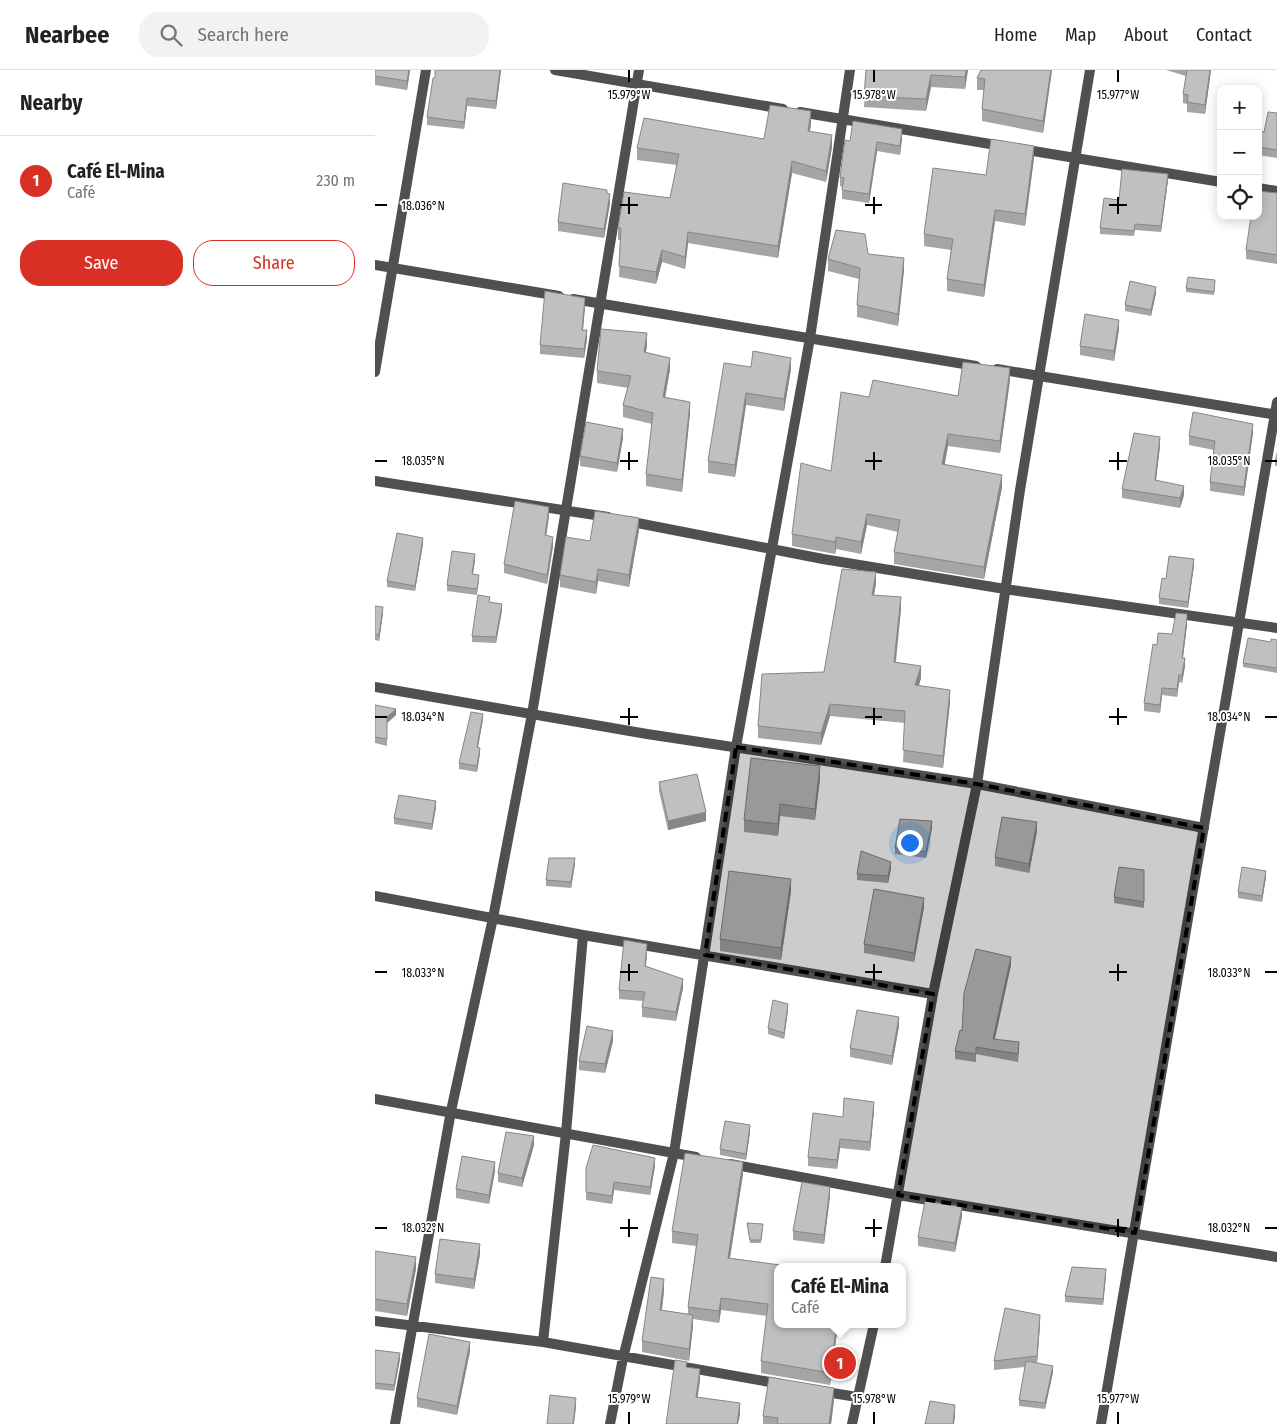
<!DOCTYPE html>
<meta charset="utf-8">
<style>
:root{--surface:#fff;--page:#f2f2f2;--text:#202124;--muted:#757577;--line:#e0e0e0;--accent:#d93025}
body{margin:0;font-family:"Fira Sans Condensed",sans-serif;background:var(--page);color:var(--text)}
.controls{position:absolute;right:15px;top:15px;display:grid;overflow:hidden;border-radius:10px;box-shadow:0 2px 12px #0003}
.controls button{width:45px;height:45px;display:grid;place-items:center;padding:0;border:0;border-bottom:1px solid var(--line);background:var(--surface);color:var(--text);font:25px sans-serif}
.you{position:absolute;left:534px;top:772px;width:18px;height:18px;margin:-12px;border:4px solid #fff;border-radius:50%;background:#1a73e8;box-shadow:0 0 0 8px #1a73e833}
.badge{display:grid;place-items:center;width:32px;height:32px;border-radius:50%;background:var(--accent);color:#fff;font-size:16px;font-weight:700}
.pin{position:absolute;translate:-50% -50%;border:2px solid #fff;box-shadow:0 1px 5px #0006}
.popup{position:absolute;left:399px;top:1193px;width:132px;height:65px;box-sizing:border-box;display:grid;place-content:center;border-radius:10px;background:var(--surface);filter:drop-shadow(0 1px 4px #0005);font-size:16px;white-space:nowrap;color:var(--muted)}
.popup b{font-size:19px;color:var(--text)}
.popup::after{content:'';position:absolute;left:50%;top:100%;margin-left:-10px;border:10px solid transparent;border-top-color:var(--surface)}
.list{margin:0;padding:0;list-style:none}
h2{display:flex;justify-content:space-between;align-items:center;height:65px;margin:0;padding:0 20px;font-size:21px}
h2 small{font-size:16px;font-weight:400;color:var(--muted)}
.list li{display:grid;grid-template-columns:32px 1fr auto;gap:15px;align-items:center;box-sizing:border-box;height:90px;padding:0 20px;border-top:1px solid var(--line)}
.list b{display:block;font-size:19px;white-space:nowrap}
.list p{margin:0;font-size:16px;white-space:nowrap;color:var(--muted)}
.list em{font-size:16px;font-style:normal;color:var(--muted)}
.actions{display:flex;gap:10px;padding:15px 20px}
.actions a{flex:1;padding:11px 0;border:1px solid var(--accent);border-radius:20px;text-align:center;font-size:18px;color:var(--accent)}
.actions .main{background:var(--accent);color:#fff}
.icon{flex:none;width:28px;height:28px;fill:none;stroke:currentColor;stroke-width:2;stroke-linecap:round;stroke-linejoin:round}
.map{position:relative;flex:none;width:902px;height:1354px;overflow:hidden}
header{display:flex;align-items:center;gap:30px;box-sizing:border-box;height:70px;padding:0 25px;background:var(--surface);border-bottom:1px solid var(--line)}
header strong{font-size:24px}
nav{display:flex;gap:28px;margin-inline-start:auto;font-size:18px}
.search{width:350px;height:45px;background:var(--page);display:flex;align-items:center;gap:12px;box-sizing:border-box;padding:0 18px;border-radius:20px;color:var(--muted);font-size:19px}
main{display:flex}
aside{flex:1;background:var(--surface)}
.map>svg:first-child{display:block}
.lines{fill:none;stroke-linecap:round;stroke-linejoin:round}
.street{stroke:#505050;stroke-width:10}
.wall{fill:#a5a5a5}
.shaded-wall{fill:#868686}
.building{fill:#c0c0c0;stroke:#868686}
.marked{fill:#000;fill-opacity:0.2;stroke:#000;stroke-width:4;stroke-dasharray:10 6;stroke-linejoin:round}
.ticks{fill:none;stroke:#000;stroke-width:2}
.ticks-label{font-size:12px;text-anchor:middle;fill:#000;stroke:#fff;stroke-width:4;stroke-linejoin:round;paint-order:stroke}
</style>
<header>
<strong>Nearbee</strong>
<div class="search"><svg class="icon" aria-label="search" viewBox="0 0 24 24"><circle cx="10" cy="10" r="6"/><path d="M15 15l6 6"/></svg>Search here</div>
<nav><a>Home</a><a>Map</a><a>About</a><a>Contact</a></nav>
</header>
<main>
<aside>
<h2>Nearby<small></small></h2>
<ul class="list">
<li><span class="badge">1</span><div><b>Café El-Mina</b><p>Café</p></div><em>230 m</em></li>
</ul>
<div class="actions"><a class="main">Save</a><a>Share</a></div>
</aside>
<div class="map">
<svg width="902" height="1354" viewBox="0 0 902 1354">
<rect width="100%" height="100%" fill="#fff"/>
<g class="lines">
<path class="street" d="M180,0L408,39
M425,42L627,76
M646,79L846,112
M883,118L902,121
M0,195L184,226
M198,229L601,296
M622,299L902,345
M0,302L51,0
M0,411L233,447
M252,451L448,489L630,519L902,558
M0,617L272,664L602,714L829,758
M0,826L208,865L558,924
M0,1029L321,1087
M355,1094L523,1125L902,1187
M510,1197L558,924L602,714L645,420L715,0
M0,1251L168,1272L406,1314
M168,1272L191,1063L208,865
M445,1321L482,1327
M20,1354L76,1041L118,848L157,644L264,0
M235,1354L248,1288L299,1083L361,677L435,268L475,0
M477,1354L499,1254
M726,1354L902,332"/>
</g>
<path class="wall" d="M0,0H35L32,20L0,15Z
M126,0L121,39L92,36L89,59L52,55V47Z
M491,0H593L590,19L556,17L551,41L489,37Z
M606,0H677L668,63L607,51V39L609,20H602V8Z
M791,0H836L830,44L812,42V34L808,33V24L811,6Z
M902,43V88L883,85V61L889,62Z
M436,53L435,61L457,77L451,112L417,103L403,188L313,173L310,199L287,192L281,214L244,207L245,170H243V158L295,128L302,95L262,90V78L389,69Z
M527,68L525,85L502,81L494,133L467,129V117L465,116V107L475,71Z
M659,88L650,156L620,151L609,227L572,221V209L576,180L549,176V164L611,105Z
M793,110L786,162L760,160L759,166L725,164V158Z
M232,123L235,133L229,168L183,161V152Z
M902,123V194L871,189V180Z
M493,184L529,200L523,256L482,247V235L484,209L453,201V189Z
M840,213L839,225L811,222V218Z
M781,223L776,246L750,241V235Z
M210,237L208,260L212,269L209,288L165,284V275Z
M744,259L739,291L705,285V276Z
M272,275L271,282L295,299L290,328L315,343L307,422L271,416V404L277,354L248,347V335L253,318L222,313V301Z
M376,297L416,299L409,341L371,335L360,407L333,403V391Z
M635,310L625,383L573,376L570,394L627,417L609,509L519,494V482L523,462L492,455L486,484L461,479L460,484L417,476V464L456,401L494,327L583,326Z
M878,363L869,426L835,421V412L839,380L814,375V366Z
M248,368L242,402L205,396V386Z
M785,376L781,410L809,425L805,438L747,428V419Z
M902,381V396H900V389Z
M174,446L171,465L178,476L172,514L129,503V494Z
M264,460L254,517L223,511L221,524L185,517V505L215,471Z
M48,474L40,521L12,517V511Z
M100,490L98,504L104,511L102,525L72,521V515Z
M819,495L813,538L784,534V528L791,509Z
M501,513L499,525L526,539L521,592L546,608L544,616L575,632L568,698L528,692L530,653L455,646L446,675L383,668V656L449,602Z
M115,532L127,540L121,573L97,572V566Z
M0,536L8,543L4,571L0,570Z
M812,555L808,588L810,596L807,613L804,612L802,627L787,625L785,643L769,641V633L797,564Z
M902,570V603L868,597V593L896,572Z
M0,635L21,645L12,653V676L0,673Z
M108,649L103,677L105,683L102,702L84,699V693Z
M445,708L440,750L405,746L403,766L369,762V750Z
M284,712L331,751L293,760L284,721Z
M61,737L57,760L19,754V748Z
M557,758L551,788L520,784V778Z
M662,761L654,803L620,796V787Z
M200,794L196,818L171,816V810Z
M516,798L513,813L482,810V804Z
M769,800V838L739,833V827Z
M891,807L887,832L863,828V822Z
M416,821L406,890L345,881V869Z
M549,837L539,892L489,883V874Z
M272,883L271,896L308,918L301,951L267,947V937L268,931L244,929V920Z
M636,895L620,969L644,980L643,992L601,984V992L580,989V981L587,961Z
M413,940L409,969L393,964V958Z
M524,956L517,995L475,987V978Z
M238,971L230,1003L204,1000V991Z
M499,1041L495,1081L465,1078L462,1099L433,1096V1087L468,1047Z
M375,1062L371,1090L345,1085V1079Z
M159,1075L147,1117L123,1112V1103Z
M280,1096L275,1125L239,1120L237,1134L211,1130V1098Z
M120,1101L114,1134L81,1128V1119Z
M368,1104L355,1188L420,1197L402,1254H463L455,1315L386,1303V1291L392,1246L346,1240L344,1253L318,1249V1256L314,1291L267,1282V1271L289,1221L287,1240L313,1244V1237L321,1176L297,1173V1161Z
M455,1126L449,1174L418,1170V1161Z
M587,1146L580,1182L543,1176V1167Z
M372,1153L388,1157L386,1173H375Z
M0,1181L41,1199L32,1246L0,1241Z
M105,1184L99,1219L60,1213V1204Z
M731,1205L728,1235L690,1232V1226Z
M665,1254L662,1293L678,1302L670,1339L644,1336V1330L650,1297L619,1300V1291Z
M0,1280L25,1289L19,1321L0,1319Z
M95,1281L82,1345L42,1337V1328Z
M459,1330L456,1354H388V1346Z"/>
<path class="shaded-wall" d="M34,0H35L32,20V11Z
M125,0H126L121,39V31Z
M591,0H593L590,19V7Z
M676,0H677L668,63V51Z
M835,0H836L830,44V35Z
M556,5V17L551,41V29Z
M92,28V36L89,59V52Z
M436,41V53L433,73V61Z
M527,59V68L525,85V76Z
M457,65V77L451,112V101Z
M502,72V81L494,133V124Z
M659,76V88L650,156V144Z
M417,91V103L403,188V176Z
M793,104V110L786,162V156Z
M235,124V133L229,168V159Z
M620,140V151L609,227V215Z
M313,162V173L310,199V187Z
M287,180V192L281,214V202Z
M529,188V200L523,256V244Z
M781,217V223L776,246V240Z
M210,228V237L207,269V260Z
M744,250V259L739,291V281Z
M212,260V269L209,288V279Z
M272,263V275L269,294V282Z
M295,288V299L288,339V327Z
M416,288V299L409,341V329Z
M635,298V310L625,383V371Z
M371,323V335L360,407V395Z
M315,332V343L307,422V410Z
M878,354V363L869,426V417Z
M248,359V368L242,402V393Z
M573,364V376L567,406V394Z
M785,367V376L780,419V410Z
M627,405V417L609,509V497Z
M809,416V425L805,438V428Z
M174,437V446L170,474V465Z
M492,444V455L486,484V472Z
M264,448V460L254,517V505Z
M178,467V476L172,514V505Z
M461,467V479L460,484V472Z
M48,468V474L40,521V516Z
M100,484V490L97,510V504Z
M819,489V495L813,538V532Z
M223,499V511L221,524V512Z
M501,502V513L497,537V525Z
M526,527V539L519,604V592Z
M127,534V540L121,573V567Z
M8,537V543L4,571V565Z
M812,547V555L807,595V588Z
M810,588V596L807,613V605Z
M546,596V608L540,627V615Z
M804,605V612L802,627V619Z
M787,618V625L785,643V635Z
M575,620V632L568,698V686Z
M455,634V646L446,675V663Z
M21,639V645L12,653V647Z
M108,644V649L102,682V677Z
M105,678V683L102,702V696Z
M445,696V708L440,750V739Z
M61,731V737L57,760V754Z
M405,734V746L403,766V754Z
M331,742V751L293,760V751Z
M557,751V758L551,788V782Z
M662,752V761L654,803V794Z
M200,788V794L196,818V812Z
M516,792V798L513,813V806Z
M891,801V807L887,832V826Z
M416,809V821L406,890V878Z
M549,828V837L539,892V883Z
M272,874V883L270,905V896Z
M636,887V895L618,976V969Z
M308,909V918L301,951V942Z
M413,934V940L409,969V963Z
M524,947V956L517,995V986Z
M238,961V971L230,1003V994Z
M499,1032V1041L495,1081V1072Z
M375,1055V1062L371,1090V1084Z
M159,1066V1075L147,1117V1108Z
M465,1069V1078L462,1099V1090Z
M280,1088V1096L275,1125V1117Z
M120,1092V1101L114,1134V1125Z
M368,1092V1104L353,1200V1188Z
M239,1112V1120L237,1134V1126Z
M455,1117V1126L449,1174V1165Z
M587,1137V1146L580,1182V1173Z
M105,1174V1184L99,1219V1209Z
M41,1187V1199L32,1246V1234Z
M731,1199V1205L728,1235V1229Z
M289,1209V1221L285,1252V1240Z
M346,1228V1240L344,1253V1241Z
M318,1245V1256L314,1291V1279Z
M665,1245V1254L662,1295V1286Z
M462,1254H463L455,1315V1303Z
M95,1272V1281L82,1345V1336Z
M25,1283V1289L19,1321V1315Z
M678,1296V1302L670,1339V1333Z
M325,1299V1311L321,1339V1327Z
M459,1318V1330L456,1354H454Z
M201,1328V1337L199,1354H198Z
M365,1333V1345L363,1354H362Z
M580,1335V1346L579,1354H578Z"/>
<path class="building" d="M0,0H34L32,11L0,6Z
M60,0H125L121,31L92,28L89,52L52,47L58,8H60Z
M491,0H591L590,7L556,5L551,29L489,26Z
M606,0H676L668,51L607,39L610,9L602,8Z
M812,0H835L830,35L812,32L813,25L808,24Z
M395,35L436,41L433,61L457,65L451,101L417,91L403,176L313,162L310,187L287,180L281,202L244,196L246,158H243L249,122L295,128L304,84L262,78L269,48L389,69Z
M893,42L902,43V80L883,77V61L889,62Z
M478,51L527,59L525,76L502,72L494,124L467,120L469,108L465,107L470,70L475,71Z
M616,69L659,76L650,144L620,140L609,215L572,209L578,169L549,164L558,98L611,105Z
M747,99L793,104L786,156L760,154L759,161L725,158L729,128L744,130Z
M188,113L232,120V123L235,124L229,159L183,152Z
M883,121L902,123V185L871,180L876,146H883Z
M461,160L490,164L493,184L529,188L523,244L482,235L485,198L453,189Z
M813,207L840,210L839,222L811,218Z
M755,211L781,217L776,240L750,235Z
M170,221L210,228L207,260H212L209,279L165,275Z
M710,244L744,250L739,281L705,276Z
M226,259L272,263L269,282L295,288L288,327L315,332L307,410L271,404L278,343L248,335L256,306L222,301Z
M378,281L416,288L409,329L371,323L360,395L333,391L349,293L376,297Z
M588,292L635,298L625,371L573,364L567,394L627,405L609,497L519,482L525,450L492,444L486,472L461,467L460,472L417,464L426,393L456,401L466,322L494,327L498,310L583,326Z
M818,342L878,354L869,417L835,412L840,371L814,366Z
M211,352L248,359L242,393L205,386Z
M759,363L785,367L780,410L809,416L805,428L747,419Z
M140,431L174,437L170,465L178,467L172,505L129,494Z
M220,441L264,448L254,505L223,499L221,512L185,505L191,467L215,471Z
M22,463L48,468L40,516L12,511Z
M77,481L100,484L97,504L104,505L102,519L72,515Z
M794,486L819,489L813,532L784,528L787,508L791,509Z
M467,499L501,502L497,525L526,527L519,592L546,596L540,615L575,620L568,686L528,680L530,641L455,634L446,663L383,656L387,604L449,602Z
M103,525L115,527L114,532L127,534L121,567L97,566Z
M0,536L8,537L4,565L0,564Z
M801,543L812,544V547L807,588H810L807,605H804L802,619L787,618L785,635L769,633L778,574L782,575L783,563L797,564Z
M873,568L896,572V569L902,570V598L868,593Z
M0,635L21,639L12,647V669L0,667Z
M96,642L108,644L102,677L105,678L102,696L84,693Z
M376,688L445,696L440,739L405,734L403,754L369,750Z
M322,704L331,742L293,751L284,712Z
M24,725L61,731L57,754L19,748Z
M627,747L662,752L654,794L620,787Z
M525,749L557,751L551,782L520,778Z
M486,781L516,792L513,806L482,804Z
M174,788H200L196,812L171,810Z
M744,797L769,800V832L739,827Z
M867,797L891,801L887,826L863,822Z
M354,801L416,809L406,878L345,869Z
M499,819L549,828L539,883L489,874Z
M249,870L272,874L270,896L308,909L301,942L267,937L270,922L244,920Z
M601,879L636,887L618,969L644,972L643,984L601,977V984L580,981L585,960L587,961L589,923Z
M398,930L413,934L409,963L393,958Z
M482,940L524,947L517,986L475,978Z
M212,956L238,961L230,994L204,991Z
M469,1028L499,1032L495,1072L465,1069L462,1090L433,1087L438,1043L468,1047Z
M350,1051L375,1055L371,1084L345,1079Z
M131,1062L159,1066L147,1108L123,1103Z
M218,1075L280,1088L275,1117L239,1112L237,1126L211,1122V1098Z
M310,1083L368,1092L353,1188L420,1197H402V1254H462L455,1303L386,1291L393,1234L346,1228L344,1241L313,1237L323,1165L297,1161Z
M87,1086L120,1092L114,1125L81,1119Z
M427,1112L455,1117L449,1165L418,1161Z
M550,1131L587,1137L580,1173L543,1167Z
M372,1153L388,1154L386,1170H375Z
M65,1169L105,1174L99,1209L60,1204Z
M0,1181L41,1187L32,1234L0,1229Z
M697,1197L731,1199L728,1229L690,1226Z
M276,1207L289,1209L285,1240L318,1245L314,1279L267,1271Z
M630,1238L665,1245L662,1286L619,1291Z
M54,1264L95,1272L82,1336L42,1328Z
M0,1280L25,1283L19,1315L0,1313Z
M300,1290L312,1292L311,1297L325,1299L321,1327L365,1333L362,1354H291Z
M651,1291L678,1296L670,1333L644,1330Z
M394,1307L459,1318L454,1354H402L403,1348L388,1346Z
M175,1325L201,1328L198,1354H172Z
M555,1331L580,1335L578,1354H550Z"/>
<path class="marked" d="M361,677L602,714L829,758L760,1163L523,1125L558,924L330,885Z"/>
<path class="ticks" d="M254,0V12M499,0V12M743,0V12M254,127V144M499,127V144M743,127V144M0,135H12M245,135H263M490,135H507M734,135H752M254,382V400M499,382V400M743,382V400M0,391H12M245,391H263M490,391H507M734,391H752M890,391H902M254,638V655M499,638V655M743,638V655M0,647H12M245,647H263M490,647H507M734,647H752M890,647H902M254,894V911M499,894V911M743,894V911M0,902H12M245,902H263M490,902H507M734,902H752M890,902H902M254,1149V1167M499,1149V1167M743,1149V1167M0,1158H12M245,1158H263M490,1158H507M734,1158H752M890,1158H902M254,1342V1354M499,1342V1354M743,1342V1354"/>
<g class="ticks-label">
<text x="254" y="29">15.979°W</text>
<text x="499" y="29">15.978°W</text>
<text x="743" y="29">15.977°W</text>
<text x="48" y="140">18.036°N</text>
<text x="48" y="395">18.035°N</text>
<text x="854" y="395">18.035°N</text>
<text x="48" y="651">18.034°N</text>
<text x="854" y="651">18.034°N</text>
<text x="48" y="907">18.033°N</text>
<text x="854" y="907">18.033°N</text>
<text x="48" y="1162">18.032°N</text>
<text x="854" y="1162">18.032°N</text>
<text x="254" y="1333">15.979°W</text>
<text x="499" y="1333">15.978°W</text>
<text x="743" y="1333">15.977°W</text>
</g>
</svg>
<div class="controls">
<button>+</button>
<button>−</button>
<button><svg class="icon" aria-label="locate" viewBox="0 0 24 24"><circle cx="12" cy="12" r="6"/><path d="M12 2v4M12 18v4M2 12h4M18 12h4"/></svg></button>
</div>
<div class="you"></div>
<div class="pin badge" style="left:465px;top:1293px">1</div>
<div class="popup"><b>Café El-Mina</b>Café</div>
</div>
</main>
